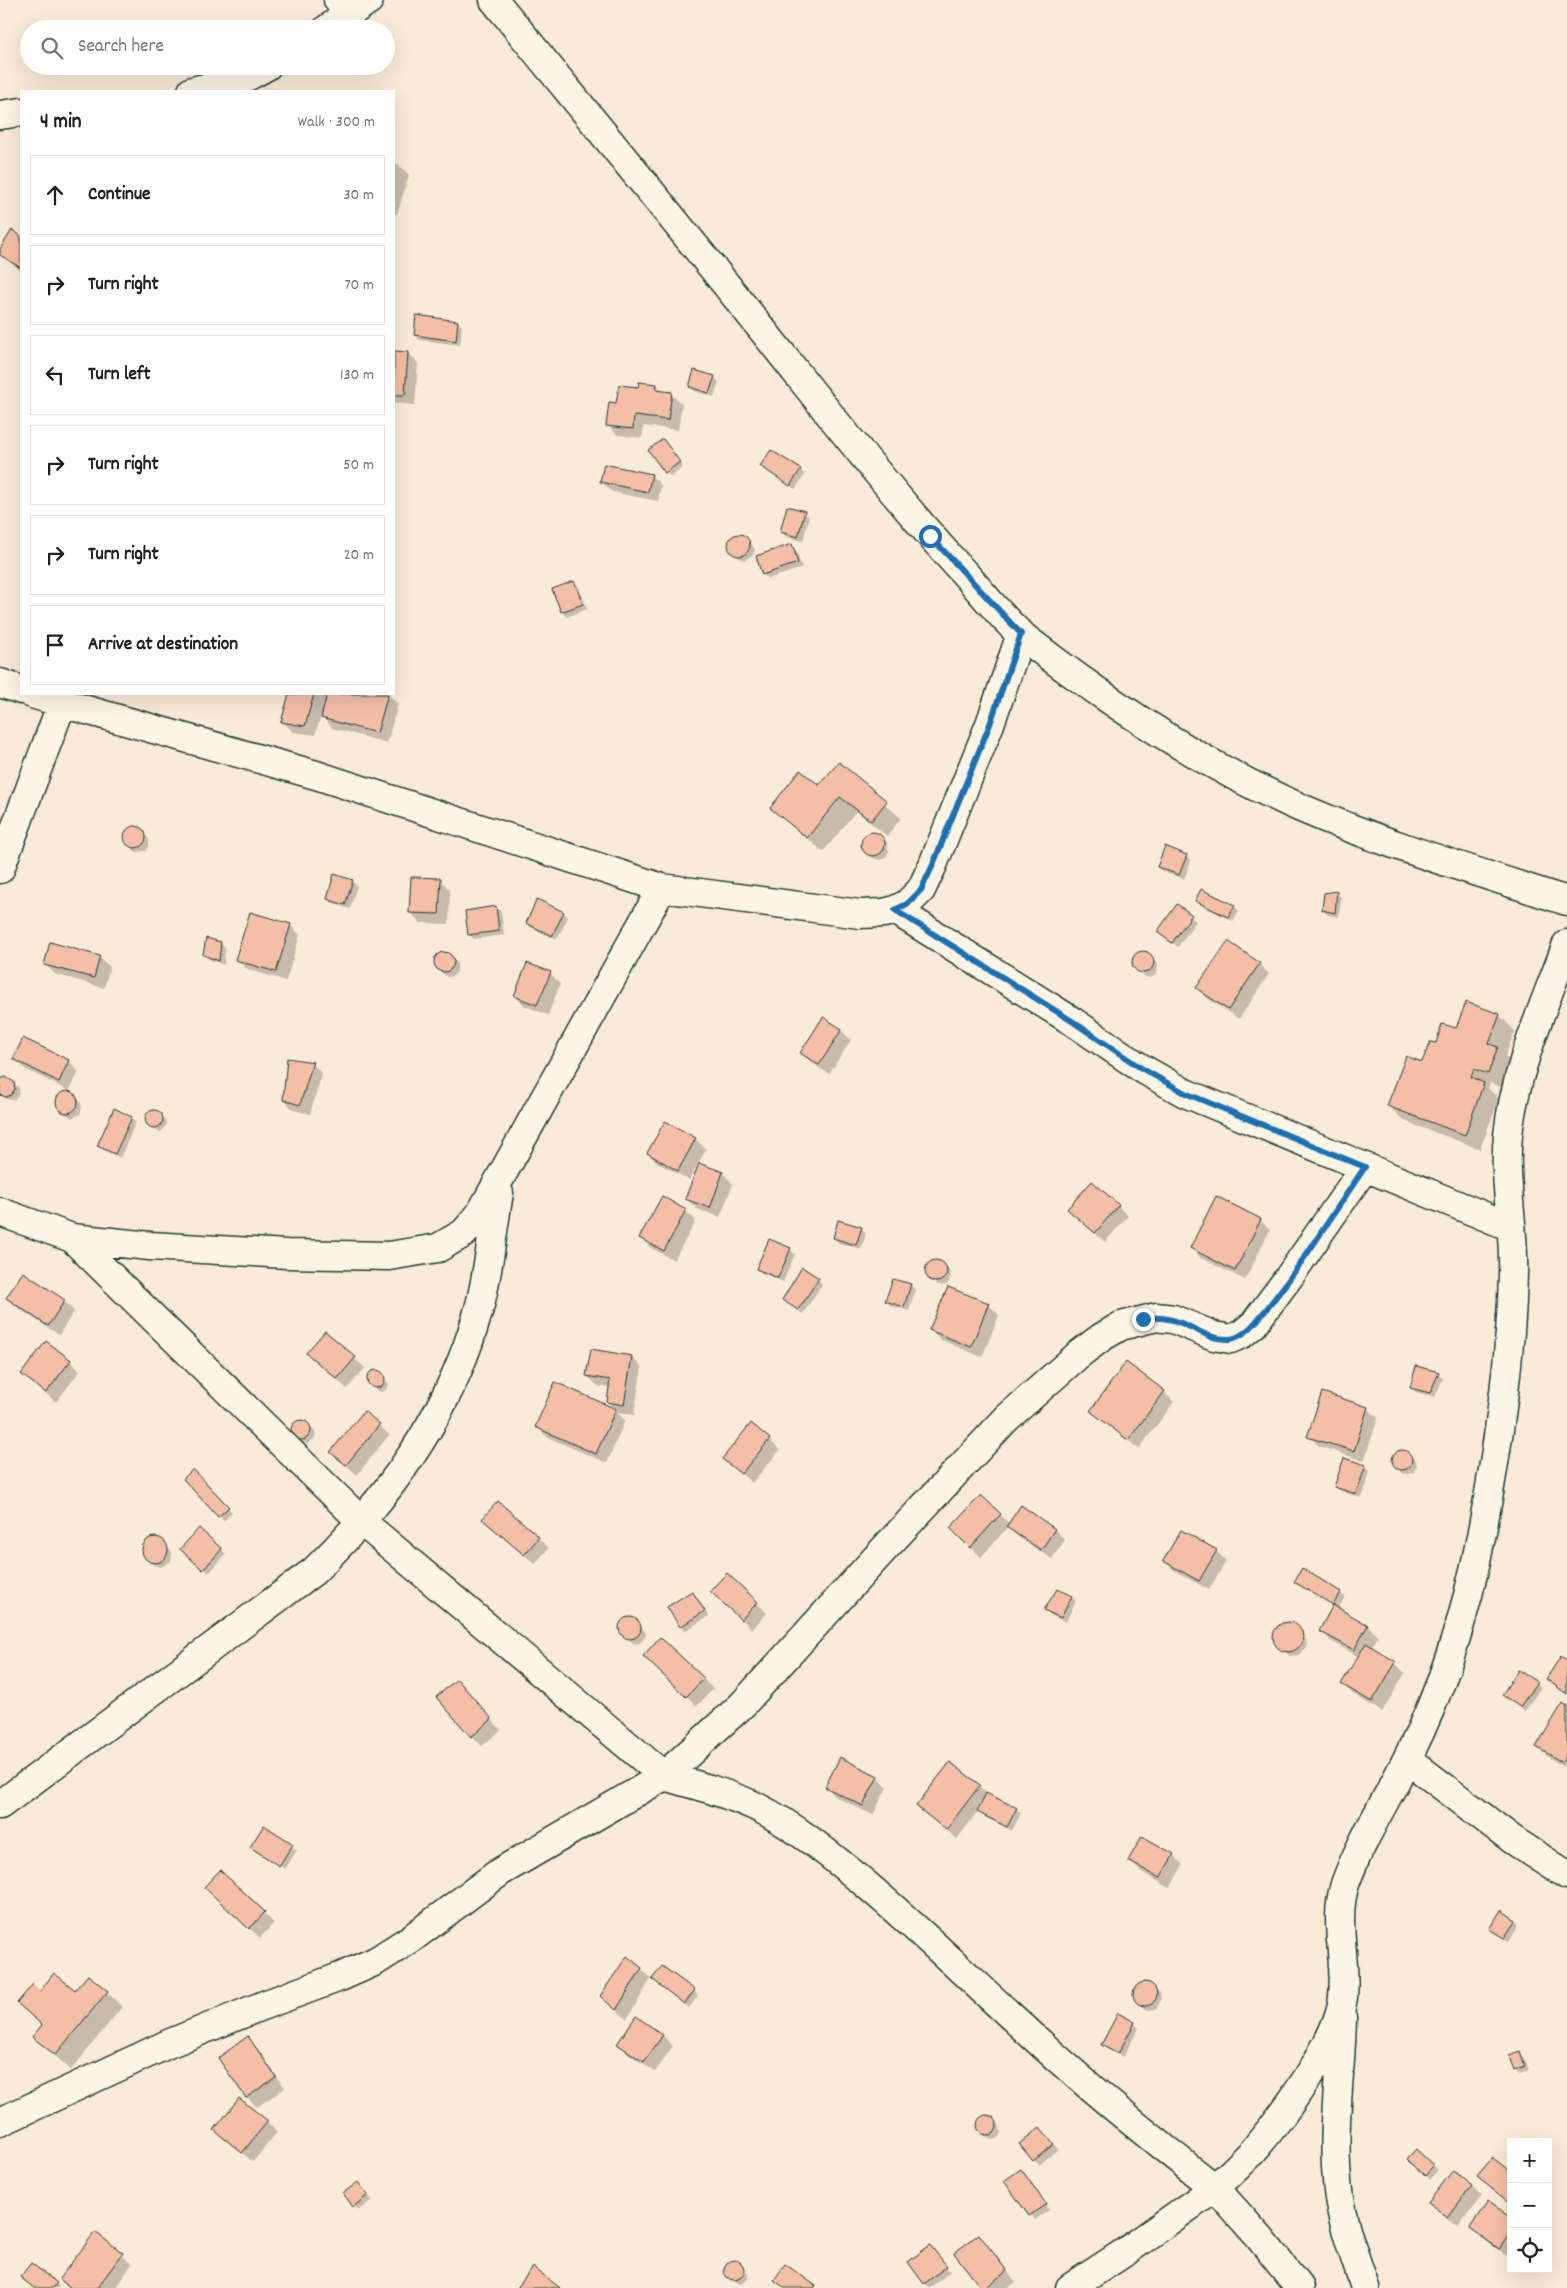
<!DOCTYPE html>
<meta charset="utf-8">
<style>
:root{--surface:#fff;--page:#f2f2f2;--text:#202124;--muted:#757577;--line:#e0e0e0}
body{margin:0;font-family:Dekko,sans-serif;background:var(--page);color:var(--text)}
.controls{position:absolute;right:15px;bottom:15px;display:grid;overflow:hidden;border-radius:0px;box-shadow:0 5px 20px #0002}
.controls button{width:45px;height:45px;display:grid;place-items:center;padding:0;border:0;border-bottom:1px solid var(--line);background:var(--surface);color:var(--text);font:25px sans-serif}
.stop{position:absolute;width:15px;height:15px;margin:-11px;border:4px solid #1f6fb2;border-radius:50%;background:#fff}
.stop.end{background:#1f6fb2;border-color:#fff;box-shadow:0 1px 5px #0008}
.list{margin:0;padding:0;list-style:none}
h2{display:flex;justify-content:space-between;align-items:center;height:65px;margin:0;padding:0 20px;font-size:21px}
h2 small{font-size:16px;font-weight:400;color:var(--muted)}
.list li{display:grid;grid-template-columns:32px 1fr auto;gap:15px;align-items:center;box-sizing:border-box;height:80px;margin:0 10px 10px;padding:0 10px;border:1px solid var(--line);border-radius:0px}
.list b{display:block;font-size:19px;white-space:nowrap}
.list em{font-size:16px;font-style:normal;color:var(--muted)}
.icon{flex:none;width:28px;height:28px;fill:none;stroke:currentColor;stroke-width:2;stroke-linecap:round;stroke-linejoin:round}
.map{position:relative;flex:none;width:1567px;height:2288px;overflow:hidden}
.search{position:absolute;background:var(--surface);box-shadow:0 5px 20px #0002;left:20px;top:20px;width:375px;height:55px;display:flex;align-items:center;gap:12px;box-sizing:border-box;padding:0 18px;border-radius:28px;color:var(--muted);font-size:19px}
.panel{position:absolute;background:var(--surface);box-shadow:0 5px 20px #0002;left:20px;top:90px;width:375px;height:605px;border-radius:0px}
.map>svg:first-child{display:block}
.shadow{fill:#0003}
.building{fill:#f4bfa6;stroke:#1f3d34}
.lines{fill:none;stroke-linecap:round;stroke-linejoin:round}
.street-casing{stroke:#1f3d34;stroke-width:31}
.secondary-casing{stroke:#1f3d34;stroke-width:31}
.street{stroke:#fcf5e5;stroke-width:28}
.secondary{stroke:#fcf5e5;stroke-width:28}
.route{stroke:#1f6fb2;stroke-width:6}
</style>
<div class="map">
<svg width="1567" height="2288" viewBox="0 0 1567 2288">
<rect width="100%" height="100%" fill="#faead8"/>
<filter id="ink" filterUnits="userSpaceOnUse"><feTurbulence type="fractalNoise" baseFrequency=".02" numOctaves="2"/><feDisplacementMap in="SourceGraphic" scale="10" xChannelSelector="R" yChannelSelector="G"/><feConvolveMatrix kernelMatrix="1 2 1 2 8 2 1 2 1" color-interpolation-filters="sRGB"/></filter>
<g filter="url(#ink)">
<path class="shadow" d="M394,163L399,165L409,175L397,214L394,213Z
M12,232L21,238V271L0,254Z
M457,322L462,326L460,345L420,340L415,335Z
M394,352L408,353L418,363L415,405L394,403Z
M714,377L719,382L714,397L695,391L690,387Z
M657,385L664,392L671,394L682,404L678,430L644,426L642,438L618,435L607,425L617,405L639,389Z
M667,446L683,467L671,477L666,472Z
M762,466L800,470L805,475L795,489Z
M651,475L661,485L658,501L612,492L602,482Z
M804,512L809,517L803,541L786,537L782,532Z
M737,535H744L755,549L753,555L745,560L739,558L730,548L731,538Z
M791,545L796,550L802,568L768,579L763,574Z
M574,582L579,587L587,609L567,617L562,612L554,590Z
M290,694H388L398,704L387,743L332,728L321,716L315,735L293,732L283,722Z
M839,764L901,818L887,836L856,811L823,852L771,807L820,787Z
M137,828L149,839V846L146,851L136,852L127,842V833L131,829Z
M875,833L887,842L889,851L886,857L880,860L873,858L863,843L866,837Z
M1186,856L1191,860L1184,879L1163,872L1158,867Z
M440,880L450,890L449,924L421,923L411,913Z
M352,881L357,886L350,909L333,903L328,899Z
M1336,893L1341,897L1339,917L1328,915L1323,910Z
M1197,901L1234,906L1239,911L1233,921L1201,905Z
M1177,906L1196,921L1178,947L1163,936Z
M496,908L501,912L504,935L474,939L469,935Z
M563,913L568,917L557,939L532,928L527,923Z
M290,925L300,935L286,981L247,969L237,959Z
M220,943L225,948L224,965L209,959L204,955Z
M1143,952L1150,954L1158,964L1157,974L1151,978L1145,977L1133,963L1135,957Z
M448,954L457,963V972L453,976L447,977L435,965V959L439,955Z
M99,957L110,967L104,988L55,974L45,964Z
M1259,964L1269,974L1239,1019L1207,998L1197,987Z
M550,973L560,984L548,1015L525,1006L515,996Z
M1499,1015L1515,1031L1505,1056L1513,1064L1504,1088L1490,1083L1488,1088L1499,1099L1480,1149L1404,1121L1389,1106L1436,1044L1457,1030Z
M824,1019L841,1030L851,1040L829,1074L812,1063L802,1053Z
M24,1040L69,1061L79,1072L69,1091L25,1069L15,1059Z
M312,1063L322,1074L310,1114L294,1110L284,1100Z
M0,1081L14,1083L19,1088V1094L14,1100L6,1099L0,1093Z
M69,1093L80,1101L82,1107L80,1114L72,1118L61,1111L57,1101L60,1096Z
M153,1111L165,1119L167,1124L161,1132L154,1130L146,1120L147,1115Z
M131,1118L136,1122L120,1158L104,1150L99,1146Z
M665,1123L695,1139L706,1149L689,1180L658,1163L648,1153Z
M700,1165L723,1173L733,1184L720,1217L697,1209L687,1199Z
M1118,1206L1128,1216L1105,1242L1079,1219Z
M686,1211L696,1221L674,1260L651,1248L641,1238Z
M1260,1220L1270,1230L1245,1280L1201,1258L1191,1248Z
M861,1228L866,1233L861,1249L839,1243L834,1238Z
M790,1250L795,1254L783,1282L762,1273L757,1269Z
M935,1261L944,1265L949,1270L951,1276L948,1284L942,1286L936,1284L927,1274L929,1264Z
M818,1279L822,1284L803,1314L783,1299Z
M910,1285L915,1290L909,1311L891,1306L887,1301Z
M948,1288L989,1305L999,1315L982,1357L941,1340L931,1330Z
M7,1298L64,1301L74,1311L59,1335L18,1308Z
M325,1333L365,1368L347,1389L308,1353Z
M632,1357L642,1367L634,1415L616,1412L625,1420L607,1463L547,1437L537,1426L556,1384L617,1411L608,1402L610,1388L598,1386L587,1376Z
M70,1361L80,1371L56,1402L23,1374Z
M377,1372L389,1384L386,1390L380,1392L370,1384L369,1379L371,1375Z
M1438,1373L1443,1378L1435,1397L1416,1392L1411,1387Z
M1164,1392L1174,1402L1139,1449L1091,1411Z
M1367,1408L1378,1418L1364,1461L1319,1446L1309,1436Z
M298,1422L306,1423L315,1432V1438L308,1444L303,1443L293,1434L294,1425Z
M379,1425L389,1435L357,1475L332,1452Z
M769,1440L780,1450L752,1483L724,1459Z
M1399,1451L1405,1452L1416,1460L1417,1466L1413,1473L1404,1474L1394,1464L1395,1456Z
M1365,1466L1370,1471L1361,1498L1341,1491L1336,1487Z
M193,1470L232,1512L224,1521L185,1479Z
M981,1496L1010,1524L1021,1507L1055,1530L1065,1540L1052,1559L1018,1537L1008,1527L981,1557L951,1528Z
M498,1503L549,1548L535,1564L494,1529Z
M153,1538L163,1541L172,1553L171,1561L161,1567L153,1565L144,1553V1545Z
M221,1549L226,1554L209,1573L187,1554Z
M1216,1551L1226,1561L1209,1590L1175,1571L1165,1561Z
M1295,1582L1340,1593L1345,1597L1338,1609L1368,1626L1378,1636L1371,1648L1395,1663L1405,1673L1382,1712L1353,1694L1343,1684L1359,1657L1331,1641L1321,1630L1334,1606Z
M692,1593L709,1616L685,1631L681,1626Z
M1071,1597L1076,1601L1066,1622L1050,1615L1046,1610Z
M721,1601L757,1603L767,1613L752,1629Z
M629,1619L638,1622L646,1633L644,1639L638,1644L633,1643L621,1630V1625Z
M1293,1625L1305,1636L1307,1645L1299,1655L1290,1656L1275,1642V1633L1280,1626Z
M655,1666L703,1679L713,1689L697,1706Z
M1536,1683L1541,1687L1525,1711L1503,1695Z
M467,1691L501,1730L482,1746L472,1736Z
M1567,1707V1769L1548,1757L1538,1747Z
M950,1763L989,1795L1016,1809L1021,1813L1012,1831L983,1816L978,1811L957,1839L917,1806Z
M877,1777L887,1787L873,1815L836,1797L826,1787Z
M265,1827L297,1850L285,1869L257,1851Z
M1173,1855L1183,1865L1170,1888L1140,1871L1130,1861Z
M220,1872L274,1923L260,1938L216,1897Z
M1515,1920L1519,1925L1509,1942L1491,1929Z
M641,1969L651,1979L627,2019L612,2006Z
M1145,1982L1160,1993L1161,2000L1156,2009L1148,2010L1142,2007L1133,1995L1138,1985Z
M658,1984L694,1991L698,1996L689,2008Z
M40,1992H107L122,2007L71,2070L34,2037L42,2026L18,2003Z
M636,2018L663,2036L673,2046L655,2072L629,2054L618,2043Z
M1134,2023L1139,2028L1123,2057L1102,2044Z
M247,2038L257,2048L285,2088L257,2107L247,2097L219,2058Z
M1520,2053L1525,2058L1529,2071L1520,2074L1515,2069Z
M988,2117L999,2124L1001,2133L998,2138L993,2140L985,2136L978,2125L980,2120Z
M267,2122L277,2132L253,2162L215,2130Z
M1045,2133L1058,2149L1039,2165L1021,2144Z
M1416,2151L1438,2171L1430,2180L1408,2159Z
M1021,2171L1049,2210L1035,2220L1006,2181Z
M1511,2174V2205L1479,2177Z
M358,2183L372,2200L359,2210L354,2206Z
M1472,2186L1482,2196L1458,2227L1430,2203Z
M1511,2220L1510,2258L1482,2238L1472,2228Z
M95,2234L132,2264L115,2288H70L61,2279Z
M978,2236L1016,2282L1008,2288H983Z
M935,2251L950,2272L930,2288L925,2283Z
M731,2262H736L748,2273V2279L741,2284L736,2283L726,2274V2268Z
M31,2264L56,2284L60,2288H34Z"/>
<path class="building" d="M12,230L21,236V268L0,255V249Z
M416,315L458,321L456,341L414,335Z
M394,351L408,352L405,395H394Z
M694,370L715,376L709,393L689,387Z
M639,382L657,384L656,390L672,392L668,420L634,416L633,429L606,426L609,402L616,403L619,385L638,387Z
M663,439L680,462L665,473L648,450Z
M771,450L801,469L790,486L760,466Z
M604,464L652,474L648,492L600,482Z
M787,506L805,511L798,537L780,532Z
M728 545a11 11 0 1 1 22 0a11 11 0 1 1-22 0Z
M792,544L798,563L762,575L756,556Z
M574,581L583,604L561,612L552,589Z
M289,694H314L305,726L281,722Z
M327,694H388L377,733L321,718Z
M839,762L887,801L871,821L840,797L807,838L770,808L800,770L819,785Z
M124 837a11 11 0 1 1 22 0a11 11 0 1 1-22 0Z
M861 844a12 12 0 1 1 24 0a12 12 0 1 1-24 0Z
M1165,846L1187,855L1179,875L1157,867Z
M334,874L353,880L345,905L327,899Z
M411,877L441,878L439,914L409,913Z
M1201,889L1235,905L1228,917L1195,901Z
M1337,891L1335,913L1322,910L1324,893Z
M537,899L564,912L552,936L526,923Z
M1177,904L1192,915L1172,943L1157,932Z
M496,906L499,931L468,935L465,911Z
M250,912L291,924L276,972L235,960Z
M206,938L221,942L219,961L203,955Z
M1228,941L1260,963L1228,1010L1196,988Z
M50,942L100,956L94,978L44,965Z
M1132 962a11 11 0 1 1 22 0a11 11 0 1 1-22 0Z
M434 962a10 10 0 1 1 20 0a10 10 0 1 1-20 0Z
M527,963L551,972L537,1005L514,996Z
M1466,1002L1500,1014L1489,1044L1498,1047L1488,1074L1474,1069L1471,1077L1484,1083L1465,1135L1387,1106L1406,1056L1422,1062L1430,1042L1436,1043L1442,1024L1456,1028Z
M823,1017L842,1029L819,1065L800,1053Z
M23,1038L69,1060L59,1082L13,1059Z
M287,1058L313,1062L300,1105L283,1100Z
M6,1077L14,1082L15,1089L11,1095L6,1097L0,1095V1079Z
M56 1102a11 11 0 1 1 22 0a11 11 0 1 1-22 0Z
M114,1108L132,1117L115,1154L97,1146Z
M145 1119a9 9 0 1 1 18 0a9 9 0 1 1-18 0Z
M665,1121L696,1138L678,1171L647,1153Z
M699,1163L723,1172L710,1208L685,1199Z
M1092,1181L1119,1205L1095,1233L1067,1209Z
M662,1196L686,1210L664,1251L639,1238Z
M1216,1196L1261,1219L1235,1271L1190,1248Z
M838,1220L862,1227L856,1245L833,1238Z
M769,1239L791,1248L778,1278L756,1269Z
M925 1271a11 11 0 1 1 22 0a11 11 0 1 1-22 0Z
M802,1267L819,1278L798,1310L782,1300Z
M23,1272L65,1300L48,1326L6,1298Z
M893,1279L911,1284L904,1307L885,1301Z
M948,1287L989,1303L971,1347L929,1330Z
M325,1331L356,1357L337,1379L306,1353Z
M46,1341L71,1360L46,1393L21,1374Z
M591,1349L632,1356L624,1405L607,1402L610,1380L586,1376Z
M1126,1362L1165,1391L1128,1440L1090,1411Z
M1416,1366L1439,1372L1430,1393L1410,1388Z
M367 1379a9 9 0 1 1 18 0a9 9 0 1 1-18 0Z
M555,1382L616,1409L596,1454L535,1427Z
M1322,1392L1368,1407L1354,1451L1307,1437Z
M364,1411L380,1424L346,1465L330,1452Z
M291 1430a10 10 0 1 1 20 0a10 10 0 1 1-20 0Z
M751,1423L770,1439L741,1474L722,1459Z
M1392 1460a10 10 0 1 1 20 0a10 10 0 1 1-20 0Z
M1344,1458L1366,1465L1356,1494L1334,1487Z
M193,1469L229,1507L218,1517L183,1479Z
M981,1495L1001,1514L970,1548L950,1528Z
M498,1501L539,1537L524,1555L482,1519Z
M1021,1505L1055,1529L1041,1550L1006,1527Z
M199,1528L222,1549L203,1570L180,1549Z
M1181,1530L1217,1550L1199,1581L1163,1561Z
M142 1550a13 13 0 1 1 26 0a13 13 0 1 1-26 0Z
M1302,1568L1341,1592L1333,1605L1294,1582Z
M727,1573L758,1602L741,1620L710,1591Z
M1057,1589L1072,1596L1061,1618L1044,1610Z
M692,1591L705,1611L680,1627L667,1607Z
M1333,1605L1368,1625L1354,1650L1319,1631Z
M619 1628a11 11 0 1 1 22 0a11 11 0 1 1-22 0Z
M1273 1637a15 15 0 1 1 30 0a15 15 0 1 1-30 0Z
M660,1637L704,1678L686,1697L643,1656Z
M1366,1643L1396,1662L1372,1702L1341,1684Z
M1561,1656L1567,1661V1694L1546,1679Z
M1518,1670L1537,1682L1520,1707L1502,1695Z
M457,1679L492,1719L471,1737L436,1697Z
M1563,1703L1567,1706V1753L1562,1762L1536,1747Z
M840,1757L878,1776L863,1806L825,1787Z
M950,1762L980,1785L946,1830L916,1806Z
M986,1793L1017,1808L1007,1827L977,1812Z
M264,1825L293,1844L279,1866L250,1847Z
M1142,1836L1174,1854L1160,1878L1128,1861Z
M220,1870L265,1912L249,1929L204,1887Z
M1501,1910L1516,1920L1504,1938L1489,1929Z
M627,1956L642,1968L616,2010L600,1996Z
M662,1966L695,1990L684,2004L652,1979Z
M54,1973L75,1990L88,1975L108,1991L55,2055L32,2037L42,2025L17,2003L33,1984L40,1991Z
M1133 1994a12 12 0 1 1 24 0a12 12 0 1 1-24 0Z
M1118,2013L1135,2022L1118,2054L1101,2045Z
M636,2016L663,2035L644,2062L617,2044Z
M248,2036L276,2077L246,2098L218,2058Z
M1520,2051L1525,2066L1514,2070L1509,2055Z
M239,2098L268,2121L242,2153L214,2130Z
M977 2125a10 10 0 1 1 20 0a10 10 0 1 1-20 0Z
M1040,2127L1054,2144L1033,2161L1019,2144Z
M1416,2149L1434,2166L1425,2176L1407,2159Z
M1493,2158L1511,2172L1510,2203L1477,2177Z
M1021,2169L1046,2204L1029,2216L1004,2181Z
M1453,2170L1472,2185L1448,2217L1428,2203Z
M358,2182L368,2195L353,2207L343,2193Z
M1488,2202L1511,2218V2232L1499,2249L1470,2228Z
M95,2232L123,2253L97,2288H71L59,2279Z
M979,2234L1007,2271L985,2288H981L954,2253Z
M930,2245L947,2266L924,2284L908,2262Z
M724 2270a10 10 0 1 1 20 0a10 10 0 1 1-20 0Z
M31,2263L57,2283L53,2288H34L20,2277Z
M785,2264L816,2286L814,2288H785L774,2280Z
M533,2267L560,2288H517Z"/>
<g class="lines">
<defs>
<path id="street" d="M338,0L348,15
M494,0C596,125 699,249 799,376C853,444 907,511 966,575C985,596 1003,620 1025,638C1110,704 1203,765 1301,808C1387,845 1478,872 1567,901
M0,683L21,690
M32,694L62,703
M0,869L62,703L316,775L662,888
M895,910L1072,1021L1141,1068L1185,1093L1511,1227
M0,1212L72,1238L150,1246L287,1254L389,1256L438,1248L464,1233L480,1214L662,888L860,914L884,913L895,910L907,904L921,890L932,867L990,724L1021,634
M72,1238L361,1521L664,1776C696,1785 727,1793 757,1807C795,1826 829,1854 862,1881C918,1928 970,1979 1024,2028C1085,2085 1149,2137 1215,2188L1125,2252L1070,2288
M1407,1759L1513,1840L1567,1875
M0,1805L314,1571C391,1496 455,1406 481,1301C489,1266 493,1228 499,1193
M1342,2018C1341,2071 1332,2127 1337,2180C1339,2217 1354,2253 1365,2288
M0,2122L168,2044L264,2005L340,1977L376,1961L412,1938L500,1872L664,1776L743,1704L886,1547L1007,1418L1078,1355L1102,1337L1121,1326L1156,1317L1173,1319L1214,1336L1231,1339L1242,1334L1254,1324L1289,1277L1365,1167
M1300,2288L1259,2237L1215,2188C1228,2176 1241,2164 1253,2151C1283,2116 1338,2042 1343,1997C1347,1960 1333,1921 1345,1884C1361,1840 1386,1801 1407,1759C1444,1687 1467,1611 1482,1532C1498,1447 1511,1361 1513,1274C1515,1228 1503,1182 1508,1135C1515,1069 1544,1006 1567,944"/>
<path id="secondary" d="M327,29L369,0
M192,91L241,80L267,66
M0,115L21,112"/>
</defs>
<use href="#street" class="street-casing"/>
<use href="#secondary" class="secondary-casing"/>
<use href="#street" class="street"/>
<use href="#secondary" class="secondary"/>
</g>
</g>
<g class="lines" filter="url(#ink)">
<path class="route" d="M930,536L1021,634L990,724L932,867L921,890L907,904L895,910L1072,1021L1141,1068L1185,1093L1365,1167C1329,1219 1296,1275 1255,1323C1250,1329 1239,1338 1230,1339C1199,1341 1182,1311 1143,1319"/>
</g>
</svg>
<div class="controls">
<button>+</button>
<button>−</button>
<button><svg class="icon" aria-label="locate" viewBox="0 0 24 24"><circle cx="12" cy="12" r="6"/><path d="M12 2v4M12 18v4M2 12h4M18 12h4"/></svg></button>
</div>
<div class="stop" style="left:930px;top:536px"></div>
<div class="stop end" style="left:1143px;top:1319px"></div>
<div class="search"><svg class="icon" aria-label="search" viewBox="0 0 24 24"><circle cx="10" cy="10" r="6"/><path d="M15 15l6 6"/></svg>Search here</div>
<section class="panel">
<h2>4 min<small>Walk · 300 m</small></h2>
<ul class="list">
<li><svg class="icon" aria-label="ahead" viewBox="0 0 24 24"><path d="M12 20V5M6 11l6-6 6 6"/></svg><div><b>Continue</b></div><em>30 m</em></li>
<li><svg class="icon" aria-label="right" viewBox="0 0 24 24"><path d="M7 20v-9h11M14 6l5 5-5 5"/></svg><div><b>Turn right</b></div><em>70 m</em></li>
<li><svg class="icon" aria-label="left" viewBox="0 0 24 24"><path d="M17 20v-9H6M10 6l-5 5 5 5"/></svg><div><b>Turn left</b></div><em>130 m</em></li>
<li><svg class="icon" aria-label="right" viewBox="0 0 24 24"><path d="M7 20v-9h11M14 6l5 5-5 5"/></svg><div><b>Turn right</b></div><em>50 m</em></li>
<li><svg class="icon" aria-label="right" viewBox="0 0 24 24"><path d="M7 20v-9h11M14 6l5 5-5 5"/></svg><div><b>Turn right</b></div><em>20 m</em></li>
<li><svg class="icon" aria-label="arrive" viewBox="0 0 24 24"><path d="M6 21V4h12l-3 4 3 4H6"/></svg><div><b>Arrive at destination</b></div></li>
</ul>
</section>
</div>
